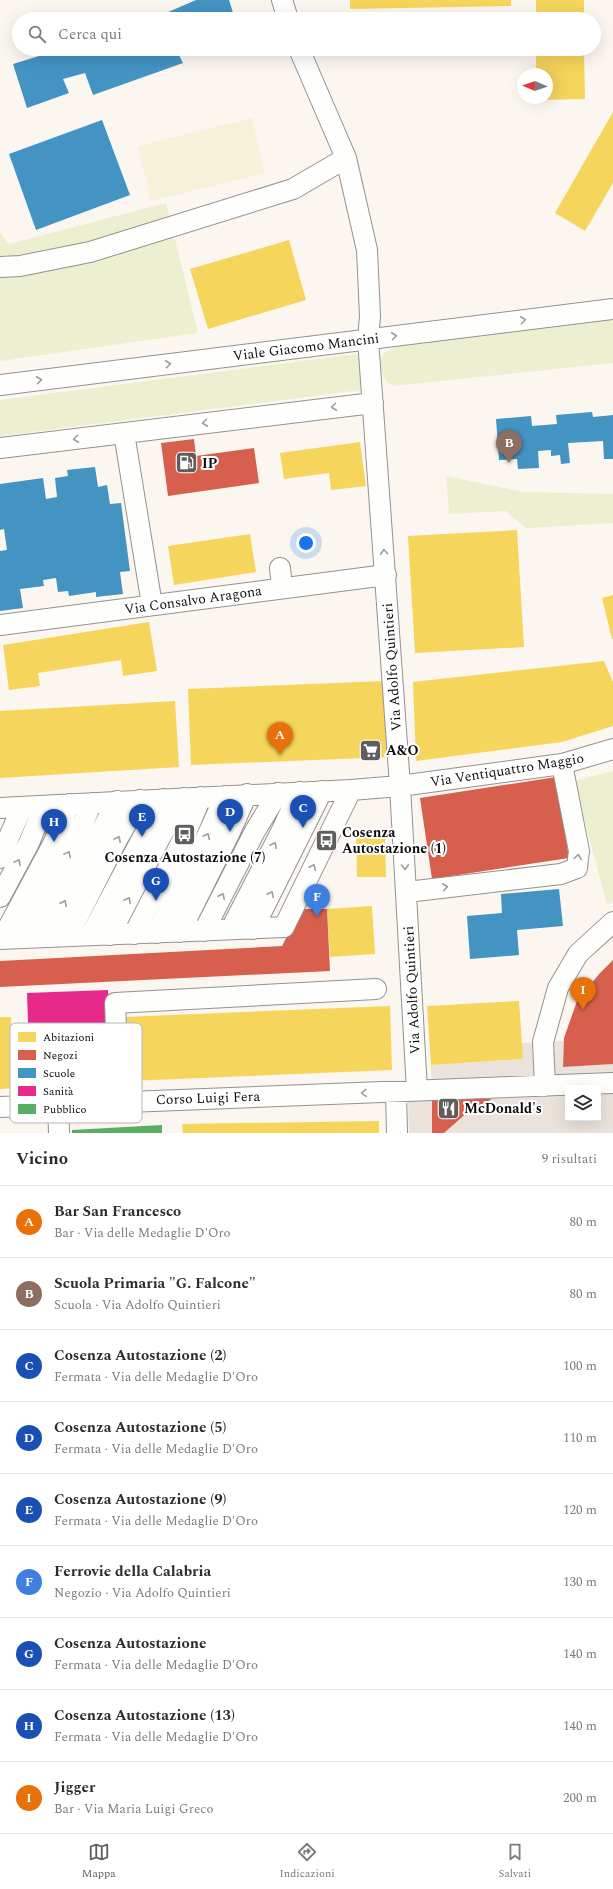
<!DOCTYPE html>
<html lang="it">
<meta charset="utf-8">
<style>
:root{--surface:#fff;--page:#f2f2f3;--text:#2b2b33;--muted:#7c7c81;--line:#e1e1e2;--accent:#605e5c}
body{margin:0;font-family:Spectral,serif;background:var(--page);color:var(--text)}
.controls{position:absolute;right:12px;bottom:12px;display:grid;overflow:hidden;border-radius:0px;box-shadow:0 4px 16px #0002}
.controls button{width:36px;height:36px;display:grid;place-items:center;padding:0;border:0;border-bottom:1px solid var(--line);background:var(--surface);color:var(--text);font:20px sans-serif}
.compass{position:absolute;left:517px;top:68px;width:36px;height:36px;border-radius:50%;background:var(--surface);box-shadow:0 4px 16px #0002;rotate:272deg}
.you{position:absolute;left:306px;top:543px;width:14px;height:14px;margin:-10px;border:3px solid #fff;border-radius:50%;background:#1a73e8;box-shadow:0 0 0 6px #1a73e833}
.badge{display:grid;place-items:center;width:26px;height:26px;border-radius:50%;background:var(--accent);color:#fff;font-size:13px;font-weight:700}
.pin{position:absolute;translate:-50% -33px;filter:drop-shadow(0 1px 2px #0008)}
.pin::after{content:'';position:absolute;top:21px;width:14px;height:12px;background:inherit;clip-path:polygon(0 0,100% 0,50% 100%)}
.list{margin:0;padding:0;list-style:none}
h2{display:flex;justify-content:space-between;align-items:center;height:52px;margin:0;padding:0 16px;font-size:17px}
h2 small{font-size:13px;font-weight:400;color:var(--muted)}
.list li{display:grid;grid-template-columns:26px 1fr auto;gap:12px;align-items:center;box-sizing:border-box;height:72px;padding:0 16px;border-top:1px solid var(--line)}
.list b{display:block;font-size:15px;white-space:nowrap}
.list p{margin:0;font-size:13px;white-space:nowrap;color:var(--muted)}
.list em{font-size:13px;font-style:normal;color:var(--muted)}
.icon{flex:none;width:22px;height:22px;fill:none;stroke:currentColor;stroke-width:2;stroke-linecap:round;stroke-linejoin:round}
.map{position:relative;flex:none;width:613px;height:1133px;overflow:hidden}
.search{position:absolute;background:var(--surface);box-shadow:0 4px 16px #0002;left:12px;right:12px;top:12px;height:44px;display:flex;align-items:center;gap:10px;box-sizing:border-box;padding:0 14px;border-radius:22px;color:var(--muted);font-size:15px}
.sheet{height:700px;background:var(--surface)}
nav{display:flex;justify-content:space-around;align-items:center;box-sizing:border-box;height:56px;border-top:1px solid var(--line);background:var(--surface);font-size:11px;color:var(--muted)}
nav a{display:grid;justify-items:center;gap:2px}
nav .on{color:var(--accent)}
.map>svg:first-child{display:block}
.green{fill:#ecefd0}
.pitch{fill:#f4f3d9}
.plaza{fill:#ebe3db}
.homes{fill:#f6d55c}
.shops{fill:#d6604d}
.schools{fill:#4393c3}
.health{fill:#e7298a}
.public{fill:#5aae61}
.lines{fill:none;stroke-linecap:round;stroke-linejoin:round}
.minor-casing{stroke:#94918f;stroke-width:22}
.minor{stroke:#fefefd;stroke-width:20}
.oneway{stroke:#9d9d9d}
.labels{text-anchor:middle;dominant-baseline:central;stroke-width:4;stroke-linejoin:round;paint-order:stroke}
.street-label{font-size:14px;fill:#0c0c0c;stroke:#fff}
.poi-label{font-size:14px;font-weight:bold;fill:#0c0c0c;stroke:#fff;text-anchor:start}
.key{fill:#fff;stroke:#b6b6b6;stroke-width:1}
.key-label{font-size:11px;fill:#0c0c0c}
</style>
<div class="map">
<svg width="613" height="1133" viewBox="0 0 613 1133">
<rect width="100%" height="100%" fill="#fbf6f0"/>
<path class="green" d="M166,203L198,333L0,361V233L9,244Z
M613,315V363L393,386C381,378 381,372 380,358L386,352L410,341Z
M357,354C361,366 363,378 361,390L0,436V400Z
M446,476L523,492L613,494V523L526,528L506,511L449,514Z
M613,771V901L607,905L574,781Z"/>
<path class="pitch" d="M252,118L265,173L151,201L138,146Z"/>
<path class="plaza" d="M564,1041L563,1067L613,1064V1133H444L469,1111L492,1099L568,1096V1118H598V1088H568V1096L432,1099V1133H409L408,1100L432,1099L431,1065L522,1059V1043Z"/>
<path class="homes" d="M350,0H511V6L350,9Z
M536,0H584V19H536Z
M536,49H584L585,99L536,100V98H547V74H536Z
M613,112V183L585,231L555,213Z
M289,240L306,300L208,329L190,269Z
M360,442L366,486L331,490L329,473L284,479L280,453Z
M517,530L524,647L415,653L408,536Z
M250,534L256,572L174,585L168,546Z
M613,595V639H612L602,598Z
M149,622L157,671L123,676L121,660L38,673L40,686L9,690L3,645Z
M604,661L613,682V726L562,742L416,761L413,682Z
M385,681L388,757L191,765L188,689Z
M175,701L179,767L0,778V711Z
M356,830H385L386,877H357Z
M372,906L375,954L330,957L327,909Z
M519,1001L523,1059L431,1065L427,1006Z
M390,1006L392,1070L127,1081L124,1017Z
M0,1017H11L15,1088L0,1089Z
M379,1121V1133H183L182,1124Z"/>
<path class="shops" d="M194,439L196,456L254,448L259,483L168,496L161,443Z
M556,777L569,858L432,879L420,798Z
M301,909H327L330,971L0,987V961L282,946Z
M613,960V1064L563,1067L564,1038L577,1001L600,973Z
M432,1099H492L469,1111L444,1133H432Z"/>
<path class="schools" d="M196,0H229L235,19H152Z
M62,49H193L179,55L183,63L93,95L85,73L63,79L69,93L27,108L13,64Z
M102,120L130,195L36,230L9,154Z
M592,412L593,417L613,415V459H604L603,441L568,443L570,463L561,464L560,455L551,456V450L538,451L539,468L518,469L517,459L499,460L496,419L531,416L532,426L557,424L556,415Z
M95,467L98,487L107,485L110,504L121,503L130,571L120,572L123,594L96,597V592L69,596L68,591L58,592L56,578L43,580L44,586L20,589L23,608L0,611V551L7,550L4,529L0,530V484L43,478L46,499L57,497L55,478L68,476L67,470Z
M559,889L563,926L517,930L519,955L470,959L467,916L502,913L501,894Z"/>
<path class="health" d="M108,990L112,1076L30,1079L27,993Z"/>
<path class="public" d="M162,1125V1133H72V1130Z"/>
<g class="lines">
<defs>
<path id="minor" d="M282,0L288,19
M299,49L346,158L367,250L370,316L368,339L400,786L417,1091
M0,267L20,266L90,252L293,189L346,158
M0,385L613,309
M124,433L152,605
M0,448L373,403
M280,568L282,588
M0,625L386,575
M0,808L351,790L400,786L562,764L613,749
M0,858L22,807
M407,892L561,874L577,868L579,851L562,764
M0,897L29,843L44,806
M231,929L282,830L299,792
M253,929L322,791
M204,931L255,831L278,793
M180,932L230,832L247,794
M157,933L208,834L225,796
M134,934L185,835L201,797
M91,935L163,799
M110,935L161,836L184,798
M68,936L118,838L140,800
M46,937L117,801
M24,938L75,841L92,803
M0,939L284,927L351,790
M2,939L54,842L69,804
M545,1086L543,1042L558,988L578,954L613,922
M396,1092L397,1133
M119,1101L115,1003L376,989
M58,1104L59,1133
M0,1107L613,1083"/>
</defs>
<use href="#minor" class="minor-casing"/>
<use href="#minor" class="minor"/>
</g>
<defs><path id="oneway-chevron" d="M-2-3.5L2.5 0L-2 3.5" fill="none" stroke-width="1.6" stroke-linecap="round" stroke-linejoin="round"/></defs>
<g class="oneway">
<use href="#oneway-chevron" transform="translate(523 320) rotate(-7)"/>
<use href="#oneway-chevron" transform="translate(394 336) rotate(-7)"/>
<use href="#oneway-chevron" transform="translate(168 364) rotate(-7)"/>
<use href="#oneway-chevron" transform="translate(39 380) rotate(-7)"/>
<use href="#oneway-chevron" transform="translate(334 407) rotate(173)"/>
<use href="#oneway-chevron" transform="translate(205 423) rotate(173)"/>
<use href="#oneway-chevron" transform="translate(76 439) rotate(173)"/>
<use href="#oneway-chevron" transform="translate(384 552) rotate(-94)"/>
<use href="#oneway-chevron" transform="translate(207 836) rotate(-64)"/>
<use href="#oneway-chevron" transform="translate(118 839) rotate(-62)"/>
<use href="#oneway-chevron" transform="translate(274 845) rotate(-63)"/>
<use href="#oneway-chevron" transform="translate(68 854) rotate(-62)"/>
<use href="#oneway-chevron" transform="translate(578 857) rotate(-82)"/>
<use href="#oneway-chevron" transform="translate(18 862) rotate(-62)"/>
<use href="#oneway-chevron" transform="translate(313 867) rotate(-64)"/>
<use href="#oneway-chevron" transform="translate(405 867) rotate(87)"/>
<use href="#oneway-chevron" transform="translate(445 887) rotate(-7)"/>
<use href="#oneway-chevron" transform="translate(271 894) rotate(-64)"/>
<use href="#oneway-chevron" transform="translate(222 896) rotate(-63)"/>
<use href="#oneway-chevron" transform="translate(128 900) rotate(-62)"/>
<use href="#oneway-chevron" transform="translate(64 903) rotate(-63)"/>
<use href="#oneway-chevron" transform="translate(364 1093) rotate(178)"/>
</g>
<defs>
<symbol id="fuel-square" viewBox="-11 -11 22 22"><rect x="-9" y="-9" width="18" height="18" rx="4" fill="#605e5c" stroke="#fff"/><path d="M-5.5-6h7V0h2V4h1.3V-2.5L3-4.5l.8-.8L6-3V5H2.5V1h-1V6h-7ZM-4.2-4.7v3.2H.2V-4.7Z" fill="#fff"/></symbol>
<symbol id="supermarket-square" viewBox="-11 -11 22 22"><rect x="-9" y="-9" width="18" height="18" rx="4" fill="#605e5c" stroke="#fff"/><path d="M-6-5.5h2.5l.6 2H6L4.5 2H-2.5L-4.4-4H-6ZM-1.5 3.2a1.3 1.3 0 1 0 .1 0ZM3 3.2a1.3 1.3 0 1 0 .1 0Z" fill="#fff"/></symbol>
<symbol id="bus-square" viewBox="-11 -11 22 22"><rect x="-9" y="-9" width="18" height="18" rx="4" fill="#605e5c" stroke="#fff"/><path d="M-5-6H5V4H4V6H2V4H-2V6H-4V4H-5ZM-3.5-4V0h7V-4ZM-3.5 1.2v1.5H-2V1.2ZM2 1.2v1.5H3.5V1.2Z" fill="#fff"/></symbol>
<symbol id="restaurant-square" viewBox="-11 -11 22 22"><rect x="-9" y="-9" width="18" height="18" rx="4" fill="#605e5c" stroke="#fff"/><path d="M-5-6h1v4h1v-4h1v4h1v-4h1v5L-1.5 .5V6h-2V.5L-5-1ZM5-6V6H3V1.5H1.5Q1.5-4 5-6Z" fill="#fff"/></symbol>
</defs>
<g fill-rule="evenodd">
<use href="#fuel-square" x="174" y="450" width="25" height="25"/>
<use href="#supermarket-square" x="358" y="738" width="25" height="25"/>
<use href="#bus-square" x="172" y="822" width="25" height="25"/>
<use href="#bus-square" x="314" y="828" width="25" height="25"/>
<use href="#restaurant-square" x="436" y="1096" width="25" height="25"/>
</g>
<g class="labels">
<g class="street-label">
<text transform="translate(306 347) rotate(-7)">Viale Giacomo Mancini</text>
<text transform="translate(193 600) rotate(-8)">Via Consalvo Aragona</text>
<text transform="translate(392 667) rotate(-94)">Via Adolfo Quintieri</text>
<text transform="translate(507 770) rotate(-9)">Via Ventiquattro Maggio</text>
<text transform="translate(412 990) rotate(-93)">Via Adolfo Quintieri</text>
<text transform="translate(208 1098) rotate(-2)">Corso Luigi Fera</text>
</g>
<g class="poi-label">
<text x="202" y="463">IP</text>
<text x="386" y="750">A&amp;O</text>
<text x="342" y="832">Cosenza<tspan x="342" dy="16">Autostazione (1)</tspan></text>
<text x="185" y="857" text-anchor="middle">Cosenza Autostazione (7)</text>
<text x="464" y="1108">McDonald's</text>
</g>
</g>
<rect x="10" y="1023" width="132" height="100" rx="6" class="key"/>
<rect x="18" y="1032" width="18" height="10" fill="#f6d55c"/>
<rect x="18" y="1050" width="18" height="10" fill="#d6604d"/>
<rect x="18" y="1068" width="18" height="10" fill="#4393c3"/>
<rect x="18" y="1086" width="18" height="10" fill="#e7298a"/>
<rect x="18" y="1104" width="18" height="10" fill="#5aae61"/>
<g class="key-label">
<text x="43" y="1041">Abitazioni</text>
<text x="43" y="1059">Negozi</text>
<text x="43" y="1077">Scuole</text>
<text x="43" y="1095">Sanità</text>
<text x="43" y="1113">Pubblico</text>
</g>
</svg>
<div class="controls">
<button><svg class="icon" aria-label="layers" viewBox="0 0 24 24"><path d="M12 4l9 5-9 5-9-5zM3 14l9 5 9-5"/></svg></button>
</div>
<svg class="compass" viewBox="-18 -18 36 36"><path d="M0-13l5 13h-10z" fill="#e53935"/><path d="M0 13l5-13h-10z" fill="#7c7c81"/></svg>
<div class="you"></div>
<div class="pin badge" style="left:280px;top:755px;background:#e8710a">A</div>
<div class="pin badge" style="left:509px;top:463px;background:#8d6e63">B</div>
<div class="pin badge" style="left:303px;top:828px;background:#1a4fb4">C</div>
<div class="pin badge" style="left:230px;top:832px;background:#1a4fb4">D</div>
<div class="pin badge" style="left:142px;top:837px;background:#1a4fb4">E</div>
<div class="pin badge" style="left:317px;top:917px;background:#3f7fe0">F</div>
<div class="pin badge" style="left:156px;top:901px;background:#1a4fb4">G</div>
<div class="pin badge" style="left:54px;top:842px;background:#1a4fb4">H</div>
<div class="pin badge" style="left:583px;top:1010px;background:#e8710a">I</div>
<div class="search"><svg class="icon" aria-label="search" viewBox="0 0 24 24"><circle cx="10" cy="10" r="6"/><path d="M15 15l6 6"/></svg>Cerca qui</div>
</div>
<section class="sheet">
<h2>Vicino<small>9 risultati</small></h2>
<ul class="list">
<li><span class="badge" style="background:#e8710a">A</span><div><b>Bar San Francesco</b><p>Bar · Via delle Medaglie D'Oro</p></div><em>80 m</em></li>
<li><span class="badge" style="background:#8d6e63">B</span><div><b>Scuola Primaria &quot;G. Falcone&quot;</b><p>Scuola · Via Adolfo Quintieri</p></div><em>80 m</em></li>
<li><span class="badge" style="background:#1a4fb4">C</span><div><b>Cosenza Autostazione (2)</b><p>Fermata · Via delle Medaglie D'Oro</p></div><em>100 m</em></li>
<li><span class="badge" style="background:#1a4fb4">D</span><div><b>Cosenza Autostazione (5)</b><p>Fermata · Via delle Medaglie D'Oro</p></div><em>110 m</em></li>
<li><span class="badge" style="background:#1a4fb4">E</span><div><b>Cosenza Autostazione (9)</b><p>Fermata · Via delle Medaglie D'Oro</p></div><em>120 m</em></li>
<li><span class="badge" style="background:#3f7fe0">F</span><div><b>Ferrovie della Calabria</b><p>Negozio · Via Adolfo Quintieri</p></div><em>130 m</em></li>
<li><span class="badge" style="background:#1a4fb4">G</span><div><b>Cosenza Autostazione</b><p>Fermata · Via delle Medaglie D'Oro</p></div><em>140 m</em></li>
<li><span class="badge" style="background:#1a4fb4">H</span><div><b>Cosenza Autostazione (13)</b><p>Fermata · Via delle Medaglie D'Oro</p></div><em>140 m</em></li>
<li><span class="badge" style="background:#e8710a">I</span><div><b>Jigger</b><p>Bar · Via Maria Luigi Greco</p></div><em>200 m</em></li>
</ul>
</section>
<nav>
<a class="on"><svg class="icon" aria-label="map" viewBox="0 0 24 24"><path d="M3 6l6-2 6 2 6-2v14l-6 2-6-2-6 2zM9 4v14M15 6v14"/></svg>Mappa</a>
<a><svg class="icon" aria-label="directions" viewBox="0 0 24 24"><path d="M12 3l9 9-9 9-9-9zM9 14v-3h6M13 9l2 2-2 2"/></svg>Indicazioni</a>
<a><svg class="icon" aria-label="saved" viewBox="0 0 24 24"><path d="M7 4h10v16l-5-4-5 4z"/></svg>Salvati</a>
</nav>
